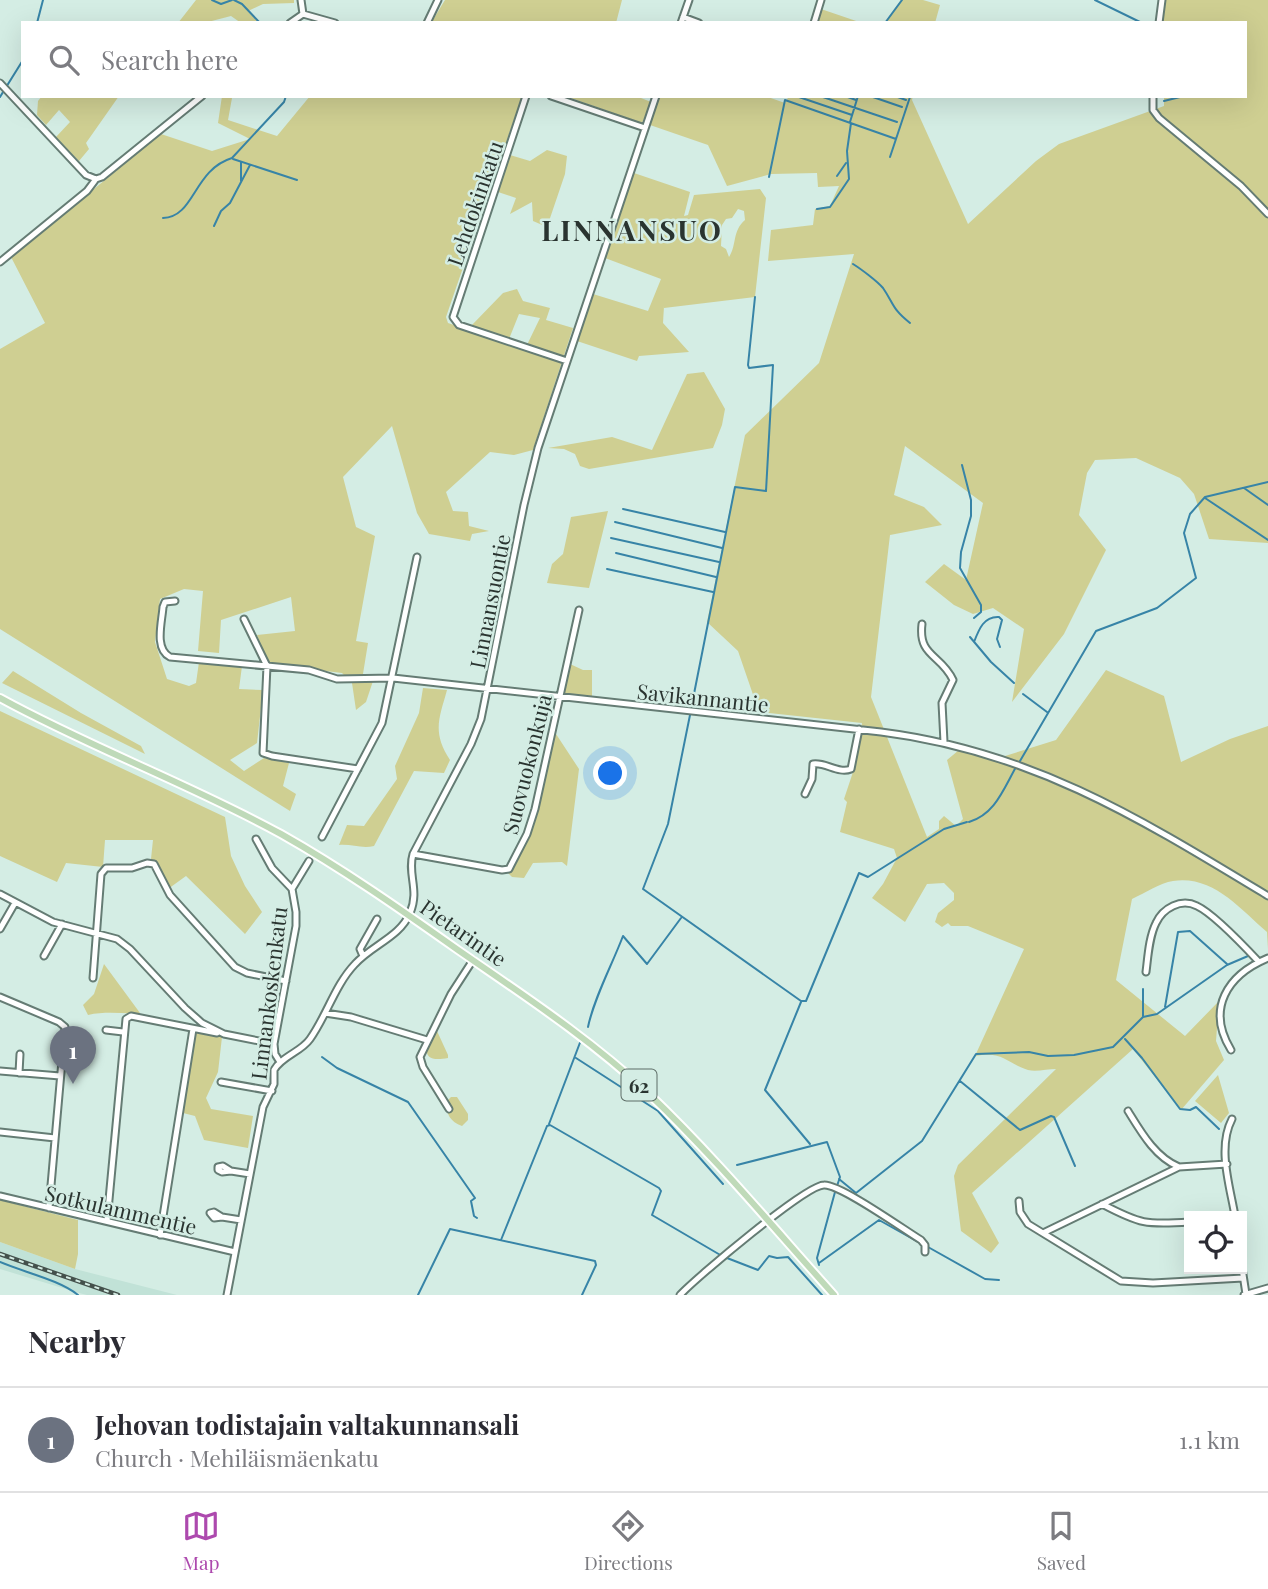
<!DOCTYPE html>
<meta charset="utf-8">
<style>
:root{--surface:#fff;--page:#f2f2f3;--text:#2b2b33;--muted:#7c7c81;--line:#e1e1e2;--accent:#ad49ae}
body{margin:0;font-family:"Playfair Display",serif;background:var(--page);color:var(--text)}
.controls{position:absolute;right:21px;bottom:21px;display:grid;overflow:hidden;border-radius:0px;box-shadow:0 7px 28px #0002}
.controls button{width:63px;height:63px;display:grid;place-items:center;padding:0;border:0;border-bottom:2px solid var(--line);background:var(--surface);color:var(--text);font:35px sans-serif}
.you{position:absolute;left:611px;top:774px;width:24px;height:24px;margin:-18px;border:5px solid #fff;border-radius:50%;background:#1a73e8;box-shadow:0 0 0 10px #1a73e833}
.badge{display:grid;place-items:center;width:46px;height:46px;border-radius:50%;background:var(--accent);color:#fff;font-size:23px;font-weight:700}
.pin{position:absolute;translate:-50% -58px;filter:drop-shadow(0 2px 4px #0008)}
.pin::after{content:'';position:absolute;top:37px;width:24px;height:21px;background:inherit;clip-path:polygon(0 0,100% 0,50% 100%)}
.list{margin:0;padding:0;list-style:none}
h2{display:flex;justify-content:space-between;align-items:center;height:91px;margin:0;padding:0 28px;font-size:30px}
h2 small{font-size:23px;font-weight:400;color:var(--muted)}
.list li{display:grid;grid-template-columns:46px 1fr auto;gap:21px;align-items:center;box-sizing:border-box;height:105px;padding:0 28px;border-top:2px solid var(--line)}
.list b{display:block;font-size:26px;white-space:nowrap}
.list p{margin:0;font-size:23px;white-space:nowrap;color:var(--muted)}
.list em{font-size:23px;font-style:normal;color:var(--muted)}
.icon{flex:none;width:38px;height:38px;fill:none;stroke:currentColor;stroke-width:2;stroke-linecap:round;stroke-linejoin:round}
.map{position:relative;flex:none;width:1268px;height:1295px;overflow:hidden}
.search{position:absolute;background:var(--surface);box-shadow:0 7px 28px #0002;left:21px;right:21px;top:21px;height:77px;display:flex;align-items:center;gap:18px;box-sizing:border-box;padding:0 24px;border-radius:0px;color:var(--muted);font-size:26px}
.sheet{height:196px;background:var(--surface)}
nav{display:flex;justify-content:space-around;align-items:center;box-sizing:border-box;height:98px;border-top:2px solid var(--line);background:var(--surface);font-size:19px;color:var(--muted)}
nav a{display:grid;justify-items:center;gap:4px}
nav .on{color:var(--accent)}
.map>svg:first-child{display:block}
.built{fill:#c1e2d7}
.green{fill:#cfcf92;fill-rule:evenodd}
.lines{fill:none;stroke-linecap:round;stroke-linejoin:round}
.stream{stroke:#3784a7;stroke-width:2}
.minor-casing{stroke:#657c74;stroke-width:9}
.major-casing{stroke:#fff;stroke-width:10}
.minor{stroke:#fff;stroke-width:5}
.major{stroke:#bfdab9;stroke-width:6}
.rail-casing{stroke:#44514c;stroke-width:4.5}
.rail{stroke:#d4ede4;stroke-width:2;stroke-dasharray:5;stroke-linecap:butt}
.labels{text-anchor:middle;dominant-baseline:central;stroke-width:5;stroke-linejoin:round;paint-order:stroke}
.shield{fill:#d4ede4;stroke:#5d6c66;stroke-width:2}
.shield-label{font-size:19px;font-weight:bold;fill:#2a3430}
.street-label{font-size:21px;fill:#2a3430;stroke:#d4ede4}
.district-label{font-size:28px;font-weight:bold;letter-spacing:2px;fill:#2a3430;stroke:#d4ede4}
</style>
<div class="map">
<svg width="1268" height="1295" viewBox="0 0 1268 1295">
<rect width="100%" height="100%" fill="#d4ede4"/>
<path class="built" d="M0,1242L75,1269L177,1295H87L79,1293L0,1269Z"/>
<path class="green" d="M196,0H294V3L263,4L248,11L257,21L256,23H241L231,16L204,23H178Z
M445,0H622L616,23H431Z
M901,0H923L940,5L935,23H885Z
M1160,0H1268V543L1209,539L1194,494L1180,478L1136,458L1095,460L1087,473L1079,515L1106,550L1064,634L1012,702L1024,629L993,608L973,614L954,605L925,582L944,564L966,580L983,503L905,446L894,495L924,507L942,525L890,535L871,697L927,837L939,829V821L944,816L956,826L963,819L947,760L959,750L992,760L1056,740L1106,670L1164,696L1181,762L1230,739L1268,726V949L1267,932C1239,908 1213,875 1173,881C1160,883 1145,893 1132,899L1116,980L1185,1036L1219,1001L1216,1041L1224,1060L1181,1110L1133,1049L972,1193L999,1243L991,1253L961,1231L954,1176L958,1165L1056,1069C1048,1069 1036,1072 1028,1070C1004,1062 1004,1051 975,1056L1024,949L968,926H951L948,923L942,927L935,922L938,913L954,900V893L944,883L927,884L905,922L872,898L883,884L897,858L894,849L840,832L847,802L844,799L855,766L862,723L759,712L738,651L707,622L745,435L819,363L854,254L768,261L771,230L813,225L815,209L830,206L839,186L818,187L817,173L771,174L727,186L708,145L650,125L659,96H765L785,103L789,96H913L912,100L968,224L1036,161L1059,144L1164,106V96H1245V23H1161Z
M821,9L862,23H817Z
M42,96H119L86,143L89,149L79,161L56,137L70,122L59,110L46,125L37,115L38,101Z
M222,96L232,98L228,120L277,136L310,96H522L446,317L448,323L525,349L540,318L519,314L509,339L471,326L503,293L517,289L523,301L550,308L546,320L573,328L533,450L514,455L490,452L446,492L453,511L468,512L469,526L489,531L472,534L470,541L429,534L417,513L392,426L343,477L356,527L375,536L356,641L368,643L362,680L373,681L366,702L356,710L352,683L342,673L269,664L257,635L295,631L291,597L221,620L219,653L198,651L203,591L184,589L160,599L155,642L167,679L189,686L196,683L199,662L242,666L239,689L263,690L257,743L230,760L244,771L264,758L289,763L283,786L296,794L290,811L0,629V349L45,323L11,257L161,134L212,151L250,139L218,123Z
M565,96H636L651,102L642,123Z
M547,150L567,156L565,174L547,227L533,221L532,202L510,214L516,198L498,192L510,155L530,161Z
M634,173L690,192L684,216L688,215L694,195L760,189L766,198L755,297L664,308V306L663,323L689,352L639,356L637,361L577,341L593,294L648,311L661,279L605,258ZM738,209L744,211L745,220C732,231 737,245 729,257L726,249L721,246L722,225L726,219L732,218Z
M704,372L725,409L722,425L713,448L589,469L580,466L575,454L564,449L548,448L612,437L652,450L687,374Z
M608,511L589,588L547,583L552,564L563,554L571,517Z
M570,664L583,670H592V696L564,694Z
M13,671L81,713L141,746L145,754L2,683Z
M423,688L447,690C439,719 432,732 450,760L444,773L414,771L374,846C362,849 352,844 339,845L347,825L364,826L397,779L395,766L419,713Z
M0,711L225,817L231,856L245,886L262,912L245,934L186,876L168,889L151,859L153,840H105L103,867L66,863L57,882L0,856Z
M556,734L579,769L567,866L562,862L533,863L524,878L512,877L508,873C538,834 544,783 554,736Z
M104,964L140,1013C122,1014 106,1011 88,1015L83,1005L94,994Z
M433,1030L437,1031L448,1055V1058C420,1063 425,1049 433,1030Z
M195,1032L222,1037L218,1072L206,1098L211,1109L253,1116L248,1148L204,1140L195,1116L183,1113Z
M1218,1075L1229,1113L1221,1123L1195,1101Z
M451,1097H457L468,1114V1120L462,1126C450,1122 447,1114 445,1103Z
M0,1200L78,1220V1254L75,1269L0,1242Z"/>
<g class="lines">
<path class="stream" d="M212,0L221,4L232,0
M234,0L242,4L260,23
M1095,0L1142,23
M37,23L43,0
M885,23L902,0
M796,96L852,115
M820,96L897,122
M845,96L856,100
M870,96L902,107
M895,96L906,100
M0,97L23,60
M1164,101L1184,96
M850,122L858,96
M890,157L910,97
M233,159L297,180
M241,162V181
M837,176L846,163
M769,177L785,100L896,139
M817,209L830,207L849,179L847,151L851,123
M163,218C195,217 193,170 232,158L284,102L286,96
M214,226L221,211L230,203L250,165
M853,264C861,269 877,281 883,288C894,304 892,309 910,323
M962,465L971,500V516L961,552L960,568L981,605V612L974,618
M1244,488L1268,505
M1205,498L1268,540
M623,509L725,532
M615,522L722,548
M611,538L719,562
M616,553L716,577
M607,569L713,592
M970,637L991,662L1014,683
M974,642C979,629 984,616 999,617L1002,620L997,639L1000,647
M1023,694L1047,712
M691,709L735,487L766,491L773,365L749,368L748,365L755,297
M690,715L668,824L643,889L801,1001H806L859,873L868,877L944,829L967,822
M1020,761L1096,631L1157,608L1196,578L1184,533L1190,514L1205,497L1268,482
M969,822C995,814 1003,790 1016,767
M1143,989V1016
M801,1002L765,1090L810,1144
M1165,1007L1178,932L1190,931L1227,964
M588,1027C594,998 612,965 623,936L647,964L681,918
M1125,1039L1142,1058L1180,1109L1190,1110L1196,1107L1219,1129
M322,1057L337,1068L408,1102L475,1198L471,1201L474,1216L477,1218
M576,1058L658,1111L723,1184
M960,1081L1020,1130L1051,1116L1054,1117L1075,1166
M549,1124L581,1040
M737,1165L827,1142L840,1177L837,1186
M839,1179L856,1193L922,1141L976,1054L1029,1052L1048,1056L1074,1055L1113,1047L1143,1017L1157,1014L1227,965L1248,956
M501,1240L547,1126L550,1125L659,1188L661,1191L652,1215L722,1256
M928,1247L985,1279L999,1280
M727,1258L758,1270L769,1256L777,1258L788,1257L822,1295
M0,1262C23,1272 60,1280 78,1295
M819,1263L879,1220L920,1243
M819,1265L817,1258L835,1192
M418,1295L450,1229L595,1261L596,1265L582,1295"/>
<defs>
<path id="minor" d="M301,0L303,14
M683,17L699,23
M290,23L303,14L335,23
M427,23L438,0
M681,23L689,0
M814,23L821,0
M1159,23L1162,0
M0,83L86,175L96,179
M526,96L453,317L459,325L567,361
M551,96L645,128
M1153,96V110L1159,118L1241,186L1268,214
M96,179L102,177L202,96
M0,262L87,191L96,179
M175,601L165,602L163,607C162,622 154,649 170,657L309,670L337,679L393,678L881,732C1032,751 1141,819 1268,896
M244,619L267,666L263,753L272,756L358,769
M922,624C918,657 941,654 953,680L942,703L944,742
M805,794L812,779L813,764C826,762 838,774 851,769L859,729
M322,837L382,723L417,557
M256,839L272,868L292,889
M413,854L502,870L509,869L511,865L527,834L535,809L579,610
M0,894L53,922L117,939L130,949L185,1008L202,1023L224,1034L274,1044
M0,929L15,903
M44,956L62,924
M363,956L360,949L377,919
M1146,972C1148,956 1149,937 1156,923C1163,908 1181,898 1197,906C1214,914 1245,947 1259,962
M93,978L101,874L106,868H132L147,863L154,864L170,895L235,967L247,973L286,981
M0,997L59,1022L65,1027L49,1208
M325,1013L351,1017L427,1040
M106,1030L123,1032
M1231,1050C1206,1009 1227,975 1268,958
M280,1062L275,1054L274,1044L296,926V912L292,889L309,861
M0,1071L60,1076
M19,1073L20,1054
M221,1082L272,1091
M449,1109L423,1067L420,1057L451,994L473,960
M1128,1111C1141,1132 1155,1157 1179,1167
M1232,1119C1217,1148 1230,1186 1235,1216
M0,1132L55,1138
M231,1171L223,1166L218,1167V1170L222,1172L231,1171L250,1174
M0,1196L235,1252
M1019,1201L1020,1212L1028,1224L1121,1281L1153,1283L1243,1278
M1102,1204C1140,1224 1146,1225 1189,1222
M222,1217L214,1212L210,1213L214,1218L222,1217L241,1220
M107,1221L126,1019L131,1016L217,1033
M1043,1233L1179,1167L1227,1164
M160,1235L193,1029
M1242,1268L1246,1294
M227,1295L263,1107L274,1084V1070C282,1056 301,1052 310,1039C327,1015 335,985 355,964C372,945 400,937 410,913C420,890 407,874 413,854L471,744L481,719L524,505L538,448L656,96
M680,1295C697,1277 806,1185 824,1185C840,1184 903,1229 921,1240L925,1245V1252
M1244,1295L1268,1288"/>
<path id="major" d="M0,698C91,748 190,784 281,834C343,869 400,909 458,950C523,995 589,1038 648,1093C714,1156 773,1227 834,1295"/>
</defs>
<use href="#minor" class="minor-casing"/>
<use href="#major" class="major-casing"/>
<use href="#minor" class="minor"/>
<use href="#major" class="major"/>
<defs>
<path id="rail" d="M0,1254L118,1295"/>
</defs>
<use href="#rail" class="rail-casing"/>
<use href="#rail" class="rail"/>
</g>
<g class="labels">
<rect class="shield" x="621.5" y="1069.5" width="35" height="31" rx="5"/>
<g class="shield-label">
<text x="639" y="1085">62</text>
</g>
<g class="street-label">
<text transform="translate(474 203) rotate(-71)">Lehdokinkatu</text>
<text transform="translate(489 601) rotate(-79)">Linnansuontie</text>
<text transform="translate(703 697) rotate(6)">Savikannantie</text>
<text transform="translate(526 764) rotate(-76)">Suovuokonkuja</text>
<text transform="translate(464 932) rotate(35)">Pietarintie</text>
<text transform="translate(268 993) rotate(-83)">Linnankoskenkatu</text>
<text transform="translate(121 1209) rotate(13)">Sotkulammentie</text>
</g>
<g class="district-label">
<text x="632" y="229">LINNANSUO</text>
</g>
</g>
</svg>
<div class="controls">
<button><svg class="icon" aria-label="locate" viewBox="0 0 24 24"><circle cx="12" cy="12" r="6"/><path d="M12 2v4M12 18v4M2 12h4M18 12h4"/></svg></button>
</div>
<div class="you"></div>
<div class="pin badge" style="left:73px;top:1084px;background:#6b7280">1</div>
<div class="search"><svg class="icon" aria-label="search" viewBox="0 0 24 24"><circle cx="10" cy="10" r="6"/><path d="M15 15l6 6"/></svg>Search here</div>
</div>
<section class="sheet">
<h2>Nearby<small></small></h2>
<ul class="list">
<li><span class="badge" style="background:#6b7280">1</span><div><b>Jehovan todistajain valtakunnansali</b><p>Church · Mehiläismäenkatu</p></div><em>1.1 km</em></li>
</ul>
</section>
<nav>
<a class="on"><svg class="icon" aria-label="map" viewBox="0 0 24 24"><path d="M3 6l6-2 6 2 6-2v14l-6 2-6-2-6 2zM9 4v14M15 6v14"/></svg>Map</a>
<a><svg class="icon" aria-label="directions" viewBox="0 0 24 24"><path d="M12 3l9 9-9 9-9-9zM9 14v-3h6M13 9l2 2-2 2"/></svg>Directions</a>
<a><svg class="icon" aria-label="saved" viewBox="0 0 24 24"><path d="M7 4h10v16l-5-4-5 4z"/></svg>Saved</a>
</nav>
